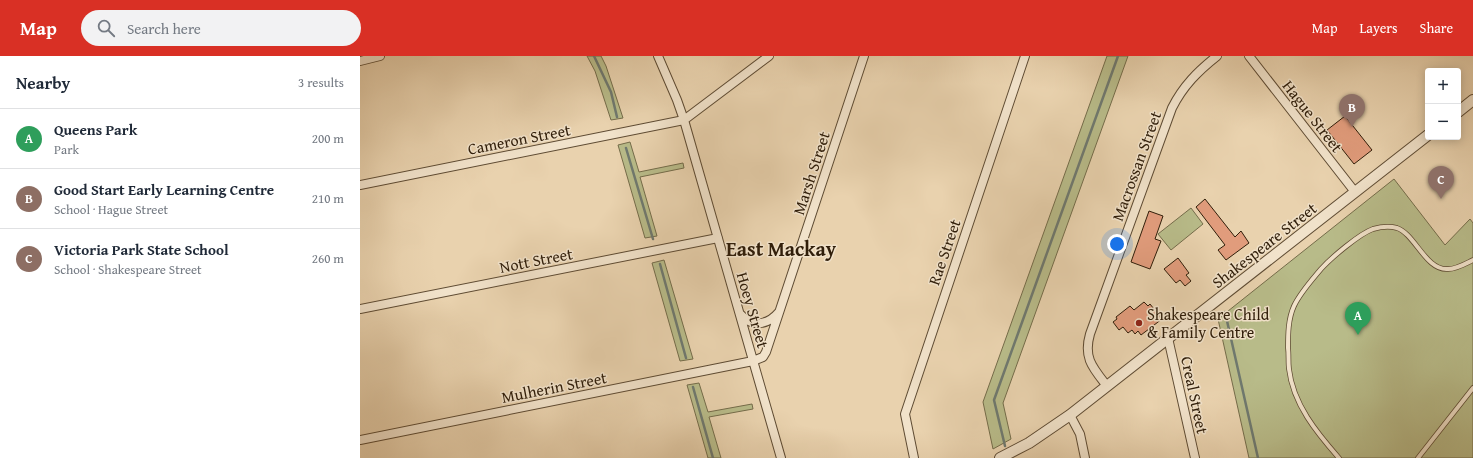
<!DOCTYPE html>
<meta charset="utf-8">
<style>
:root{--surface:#fff;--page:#f2f2f3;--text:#1f2937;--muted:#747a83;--line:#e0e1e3;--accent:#d93025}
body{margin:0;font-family:"Gentium Book Plus",serif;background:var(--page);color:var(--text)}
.controls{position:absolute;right:12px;top:12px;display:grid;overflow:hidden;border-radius:4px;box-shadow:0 2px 10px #0003}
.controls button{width:36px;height:36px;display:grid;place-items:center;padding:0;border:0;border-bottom:1px solid var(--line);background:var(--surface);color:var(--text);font:20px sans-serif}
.you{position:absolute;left:757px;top:188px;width:14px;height:14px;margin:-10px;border:3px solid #fff;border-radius:50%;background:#1a73e8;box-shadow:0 0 0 6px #1a73e833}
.badge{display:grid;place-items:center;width:26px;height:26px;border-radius:50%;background:var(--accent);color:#fff;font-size:13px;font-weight:700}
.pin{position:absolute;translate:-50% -33px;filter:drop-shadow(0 1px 2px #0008)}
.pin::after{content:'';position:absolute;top:21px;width:14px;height:12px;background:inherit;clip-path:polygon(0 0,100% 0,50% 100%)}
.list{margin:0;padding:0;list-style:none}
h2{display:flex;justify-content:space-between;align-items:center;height:52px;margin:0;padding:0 16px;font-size:17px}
h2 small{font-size:13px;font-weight:400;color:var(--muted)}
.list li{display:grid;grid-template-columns:26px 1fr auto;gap:12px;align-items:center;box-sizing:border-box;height:60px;padding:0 16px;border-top:1px solid var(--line)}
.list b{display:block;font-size:15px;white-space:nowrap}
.list p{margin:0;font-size:13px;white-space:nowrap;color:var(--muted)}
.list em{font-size:13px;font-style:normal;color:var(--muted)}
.icon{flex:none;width:22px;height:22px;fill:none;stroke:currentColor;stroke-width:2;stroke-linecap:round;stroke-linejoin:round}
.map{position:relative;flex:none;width:1113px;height:402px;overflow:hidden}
header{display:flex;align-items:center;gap:24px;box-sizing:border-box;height:56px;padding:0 20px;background:var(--accent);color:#fff}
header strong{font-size:19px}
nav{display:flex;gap:22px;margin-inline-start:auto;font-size:14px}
.search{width:280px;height:36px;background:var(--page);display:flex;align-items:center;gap:10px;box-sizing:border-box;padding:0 14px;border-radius:22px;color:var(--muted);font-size:15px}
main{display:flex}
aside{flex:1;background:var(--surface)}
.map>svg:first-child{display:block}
.park{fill:#b8bb89;stroke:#746c4a}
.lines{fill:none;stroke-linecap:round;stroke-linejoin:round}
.stream{stroke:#6f796f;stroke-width:2.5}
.building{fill:#e19c7c;stroke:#301e0a}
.service-casing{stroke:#5e4b33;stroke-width:5.5}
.minor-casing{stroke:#5e4b33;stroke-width:10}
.tertiary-casing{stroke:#5e4b33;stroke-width:12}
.service{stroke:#f1e2ca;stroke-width:4}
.minor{stroke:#f1e2ca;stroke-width:8}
.tertiary{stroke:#f1e2ca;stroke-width:10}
.poi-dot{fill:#8f2418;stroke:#f1e2ca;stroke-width:1.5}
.labels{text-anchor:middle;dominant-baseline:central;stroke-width:3;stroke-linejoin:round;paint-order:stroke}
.street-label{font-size:16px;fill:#301e0a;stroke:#f1e2ca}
.poi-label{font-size:16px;fill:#301e0a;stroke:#f1e2ca;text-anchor:start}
.district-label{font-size:20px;font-weight:bold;fill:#301e0a;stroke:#f1e2ca}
</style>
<header>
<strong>Map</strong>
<div class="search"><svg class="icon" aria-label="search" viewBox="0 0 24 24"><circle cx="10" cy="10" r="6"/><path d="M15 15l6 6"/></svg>Search here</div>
<nav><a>Map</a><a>Layers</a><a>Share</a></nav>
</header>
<main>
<aside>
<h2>Nearby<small>3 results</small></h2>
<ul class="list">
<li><span class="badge" style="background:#2e9e5b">A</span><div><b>Queens Park</b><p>Park</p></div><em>200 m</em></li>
<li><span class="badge" style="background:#8d6e63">B</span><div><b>Good Start Early Learning Centre</b><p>School · Hague Street</p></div><em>210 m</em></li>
<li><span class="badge" style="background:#8d6e63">C</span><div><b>Victoria Park State School</b><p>School · Shakespeare Street</p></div><em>260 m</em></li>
</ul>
</aside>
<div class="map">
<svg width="1113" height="402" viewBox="0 0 1113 402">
<rect width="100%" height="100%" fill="#e9d2ae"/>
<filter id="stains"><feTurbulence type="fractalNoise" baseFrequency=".005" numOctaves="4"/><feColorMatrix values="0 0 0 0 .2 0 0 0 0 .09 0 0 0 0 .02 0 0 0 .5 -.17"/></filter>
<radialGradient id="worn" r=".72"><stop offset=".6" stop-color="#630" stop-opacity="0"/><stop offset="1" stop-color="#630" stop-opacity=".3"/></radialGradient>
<path class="park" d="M227,0H241L246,10L263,62L251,64L235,15Z
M747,0H768L643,347L651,383L633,393L623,346Z
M270,86L279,116L323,107L324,112L280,121L297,180L285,182L258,89Z
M1034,123L1085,189L1110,163L1113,167V402H889L858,263Z
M831,152L843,168L811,194L798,178Z
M304,204L333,303L320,305L292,207Z
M339,327L348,356L392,348L393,353L349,361L361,402H348L327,329Z"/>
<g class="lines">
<path class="stream" d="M234,0L251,36L257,61
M266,92L293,183
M300,208L326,302
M865,256L898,402
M333,331L353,402
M645,390L634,344L758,0"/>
</g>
<path class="building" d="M985,60L1012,94L994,108L967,74Z
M845,143L875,181L881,175L889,187L866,204L858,194L865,189L836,151Z
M789,155L803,160L795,183L801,185L790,213L771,206Z
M818,202L829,217L826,219L831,225L825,230L820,224L816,227L804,213Z
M784,246L788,250L790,248L802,263L781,279L778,275L775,278L772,274L768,277L763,271L759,274L753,266L757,263L756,261L770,250L774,254Z"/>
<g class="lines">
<defs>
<path id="service" d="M979,402C957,377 933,348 929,313C928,306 929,299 928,292C928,279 928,263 934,250C940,237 951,225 961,213C971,202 999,178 1013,173C1020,171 1030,170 1037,172C1055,178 1066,215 1088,213C1097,213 1105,208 1113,204
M1058,402L1113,332"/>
<path id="minor" d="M298,0L317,44L324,64L421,402
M889,0L995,136
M0,5L20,0
M0,129L324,64L409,0
M0,253L358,182
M380,258C392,271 407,270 419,256
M808,282L835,402
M747,330C733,312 723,302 730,278L812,52C823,30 838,15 857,0
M710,359L720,378L725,402
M0,384L393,305L403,301L406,296L504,0
M554,402L545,358L665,0"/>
<path id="tertiary" d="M1098,56L1113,44
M640,402L669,387L710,359L1068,79"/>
</defs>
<use href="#service" class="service-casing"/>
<use href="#minor" class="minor-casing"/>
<use href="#tertiary" class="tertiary-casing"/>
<use href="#service" class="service"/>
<use href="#minor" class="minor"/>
<use href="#tertiary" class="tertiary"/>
</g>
<circle class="poi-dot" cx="779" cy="267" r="4"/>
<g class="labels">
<g class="street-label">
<text transform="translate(953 60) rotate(52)">Hague Street</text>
<text transform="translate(159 83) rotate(-11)">Cameron Street</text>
<text transform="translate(776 110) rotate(-70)">Macrossan Street</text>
<text transform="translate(451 117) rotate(-72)">Marsh Street</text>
<text transform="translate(904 189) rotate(-38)">Shakespeare Street</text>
<text transform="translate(584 196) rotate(-71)">Rae Street</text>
<text transform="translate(176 204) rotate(-11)">Nott Street</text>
<text transform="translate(393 254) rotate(74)">Hoey Street</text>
<text transform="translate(194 331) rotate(-11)">Mulherin Street</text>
<text transform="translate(835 339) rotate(78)">Creal Street</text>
</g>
<g class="poi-label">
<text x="787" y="258">Shakespeare Child<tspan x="787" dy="18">&amp; Family Centre</tspan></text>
</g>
<g class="district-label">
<text x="421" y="192">East Mackay</text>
</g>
</g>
<rect width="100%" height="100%" filter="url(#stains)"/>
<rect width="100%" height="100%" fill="url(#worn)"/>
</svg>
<div class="controls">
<button>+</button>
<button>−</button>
</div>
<div class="you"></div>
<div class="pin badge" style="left:998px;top:279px;background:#2e9e5b">A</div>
<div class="pin badge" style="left:992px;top:71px;background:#8d6e63">B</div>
<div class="pin badge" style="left:1081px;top:143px;background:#8d6e63">C</div>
</div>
</main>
